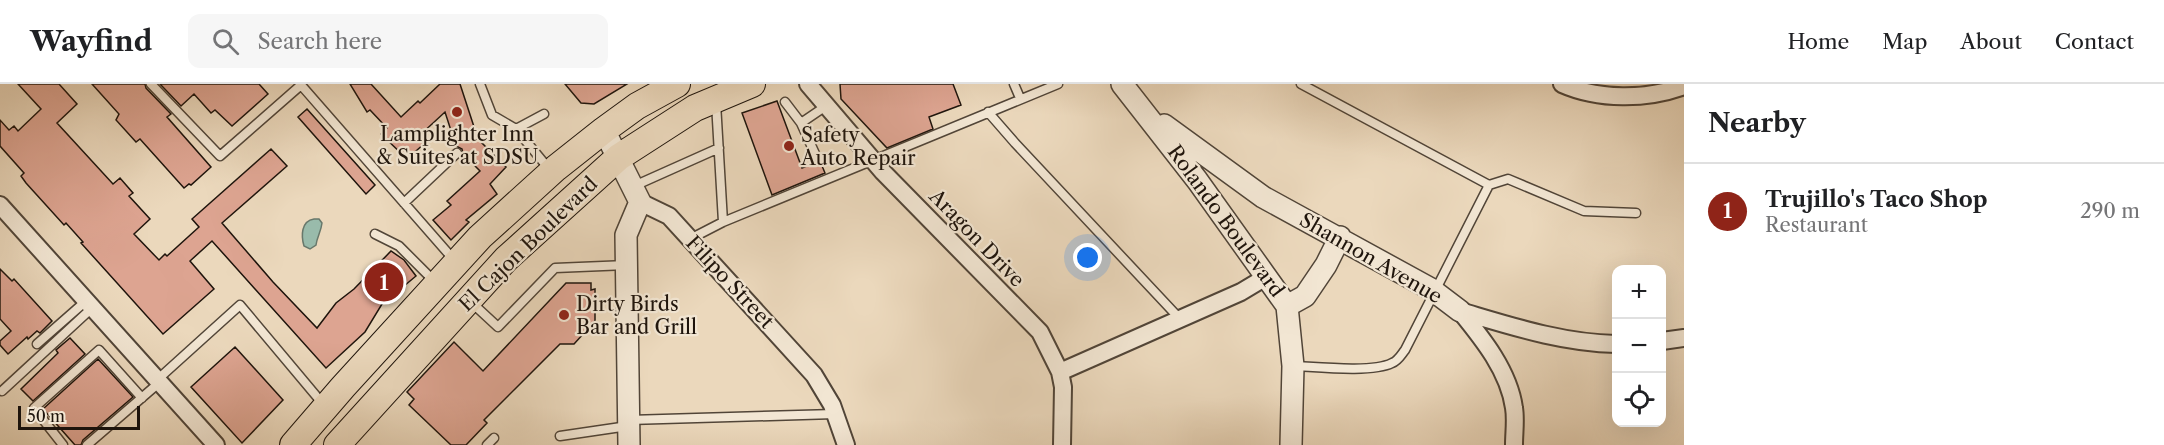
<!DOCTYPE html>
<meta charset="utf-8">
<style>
:root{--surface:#fff;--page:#f6f6f6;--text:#202124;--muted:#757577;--line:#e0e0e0;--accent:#8f2418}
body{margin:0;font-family:"Libre Caslon Text",serif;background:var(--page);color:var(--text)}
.controls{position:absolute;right:18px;bottom:18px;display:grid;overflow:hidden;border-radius:12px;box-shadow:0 6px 24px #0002}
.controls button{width:54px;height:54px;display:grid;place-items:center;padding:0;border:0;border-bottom:2px solid var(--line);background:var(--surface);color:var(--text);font:30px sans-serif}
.scale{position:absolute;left:18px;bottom:15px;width:122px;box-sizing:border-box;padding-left:6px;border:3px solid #1e140c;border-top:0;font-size:16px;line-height:21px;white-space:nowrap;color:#1e140c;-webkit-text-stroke:4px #f2e6d3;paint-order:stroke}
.you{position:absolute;left:1088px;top:174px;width:21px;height:21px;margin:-15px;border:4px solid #fff;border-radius:50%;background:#1a73e8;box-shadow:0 0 0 9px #1a73e833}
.badge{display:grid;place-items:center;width:39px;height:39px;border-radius:50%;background:var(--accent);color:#fff;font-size:20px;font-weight:700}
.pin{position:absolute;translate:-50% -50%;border:3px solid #fff;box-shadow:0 2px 6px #0006}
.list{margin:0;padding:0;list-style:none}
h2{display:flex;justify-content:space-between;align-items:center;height:78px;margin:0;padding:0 24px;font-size:26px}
h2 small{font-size:20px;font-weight:400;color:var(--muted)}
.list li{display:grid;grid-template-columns:39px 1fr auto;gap:18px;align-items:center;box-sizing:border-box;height:96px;padding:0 24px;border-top:2px solid var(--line)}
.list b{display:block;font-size:22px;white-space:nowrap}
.list p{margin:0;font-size:20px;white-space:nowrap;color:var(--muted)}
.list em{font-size:20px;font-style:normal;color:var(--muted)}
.icon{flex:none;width:33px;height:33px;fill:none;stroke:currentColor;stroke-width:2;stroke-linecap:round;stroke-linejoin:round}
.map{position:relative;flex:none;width:1684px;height:361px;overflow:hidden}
header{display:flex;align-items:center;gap:36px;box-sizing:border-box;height:84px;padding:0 30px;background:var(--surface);border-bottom:2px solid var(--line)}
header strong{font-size:28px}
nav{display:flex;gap:33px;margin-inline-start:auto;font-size:21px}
.search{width:420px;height:54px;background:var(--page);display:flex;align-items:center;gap:15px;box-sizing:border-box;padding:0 21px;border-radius:12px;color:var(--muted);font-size:22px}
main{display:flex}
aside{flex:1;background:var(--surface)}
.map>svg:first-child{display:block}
.water{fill:#99bbab;stroke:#68786b;stroke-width:1.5}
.building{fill:#dda491;stroke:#1e140c;stroke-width:1.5}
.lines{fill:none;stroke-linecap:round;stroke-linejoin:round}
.service-casing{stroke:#514538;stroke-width:11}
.minor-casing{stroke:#514538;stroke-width:20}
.tertiary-casing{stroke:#514538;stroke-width:24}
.primary-casing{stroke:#1e140c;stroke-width:28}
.service{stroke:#f2e6d3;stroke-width:8}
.minor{stroke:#f2e6d3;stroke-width:16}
.tertiary{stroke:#f2e6d3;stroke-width:21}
.primary{stroke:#ebd8bc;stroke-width:26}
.poi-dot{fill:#8f2418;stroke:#f2e6d3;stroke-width:2}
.labels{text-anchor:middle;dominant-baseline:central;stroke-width:4.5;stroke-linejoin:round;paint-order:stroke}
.poi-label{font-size:20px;fill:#1e140c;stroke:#f2e6d3;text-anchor:start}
.street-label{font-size:20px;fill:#1e140c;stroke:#f2e6d3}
</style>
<header>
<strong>Wayfind</strong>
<div class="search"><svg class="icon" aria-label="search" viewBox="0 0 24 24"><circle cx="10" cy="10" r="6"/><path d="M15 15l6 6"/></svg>Search here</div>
<nav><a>Home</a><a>Map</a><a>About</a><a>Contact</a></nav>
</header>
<main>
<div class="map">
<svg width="1684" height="361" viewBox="0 0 1684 361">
<rect width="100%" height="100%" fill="#ebd8bc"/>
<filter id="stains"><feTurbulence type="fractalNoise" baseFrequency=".00333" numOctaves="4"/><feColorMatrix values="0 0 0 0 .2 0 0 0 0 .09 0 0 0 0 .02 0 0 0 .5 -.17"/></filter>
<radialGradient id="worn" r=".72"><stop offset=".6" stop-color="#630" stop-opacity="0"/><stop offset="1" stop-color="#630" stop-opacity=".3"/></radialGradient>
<path class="water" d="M314,135H319L322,139C321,148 317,153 316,161L310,165L304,162C301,152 301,137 314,135Z"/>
<path class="building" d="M18,0H59L77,20L57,39L113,100L120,94L133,109L129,112L150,135L134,150L159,176L165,170L167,172L199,143L192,135L271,65L287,82L222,139L273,198L317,244L336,219L354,205L391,167L404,176L416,192L386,217L385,215L365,248L326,284L212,157L190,177L214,205L163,250L81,159L83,158L66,139L64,141L26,99L21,92L24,89L0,62V36L9,46L14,42L18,47L41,25Z
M92,0H145L146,4L171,30L167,33L211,83L191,101L189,100L184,104L140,55L136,58L116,36L119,30Z
M160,0H259L268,10L232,42L215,26L211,29L194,10L181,22Z
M350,0H371L401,33L418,17L420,19L440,0H460L478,55L506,83L490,100L497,110L466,136L469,138L451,156L433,136L451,121L447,117L480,87L463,70L462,65L456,62L445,28L419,52L425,59L407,75L381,50L387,44L370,26L367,28Z
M565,0H627L594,20L581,19Z
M840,0H953L961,21L929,33L933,45L887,64L841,15Z
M777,17L802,84L820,77L825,89L772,111L742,29Z
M307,25L375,101L366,110L298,33Z
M0,185L12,197L14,195L52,237L40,249L37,247L28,255L27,253L8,270L0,261V257L11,247L0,235Z
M566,199H591V206L595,205V237L574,260H560L484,336L487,339L466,361H451L409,321L414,315L407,308L454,258L483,287Z
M70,254L85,270L33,317L21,305L58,269L56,266Z
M235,263L283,316L242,359L191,303Z
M98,275L133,313L83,356L81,361H75L43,325Z"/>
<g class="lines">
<defs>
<path id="service" d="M151,0L220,72L301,1L454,176
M480,0L492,31L516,45L549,85
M1014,0L1020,14
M785,18L801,39L816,72
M988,28L1015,59L1180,235
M801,39L826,22
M516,45L544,30
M1489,101L1508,95L1584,127L1636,129
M634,102L719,64
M404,119L457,69
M723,138L1058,0
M375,150L399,162L435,198
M690,155L723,138L716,19
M471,218L498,243L555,184L627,181
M37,260L86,217
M1294,282C1317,283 1373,289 1392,279C1398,277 1401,271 1405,266L1489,101L1301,0
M157,296L240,221L323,320
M2,307L92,224
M629,336L835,330
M560,352L628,342
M63,361L34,324L99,266L142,314
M87,361L160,298
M487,361L494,354"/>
<path id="minor" d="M808,0L883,88L1040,248L1060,288L1063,303L1062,361
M1562,0C1598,16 1647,16 1684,2
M640,118L669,132L814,291L832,321L846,361
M0,121L216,361
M1460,227C1511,242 1562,259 1616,260
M1460,227C1482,254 1509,287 1514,324C1516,335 1514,349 1514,361
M1662,257L1684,254
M1060,288L1241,208L1266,193"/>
<path id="tertiary" d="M1122,0L1197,96L1287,222L1293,282L1291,361
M1164,41L1263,113L1431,205L1460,227
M604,46L640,118L626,151L629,361
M1287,222L1305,212L1326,181L1340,153"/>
<path id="primary" d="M293,361L343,303L480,153L556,84L604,46L637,22L677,0
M337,361L506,175L619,73L695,24L752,0"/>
</defs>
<use href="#service" class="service-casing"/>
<use href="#minor" class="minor-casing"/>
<use href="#tertiary" class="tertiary-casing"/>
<use href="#primary" class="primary-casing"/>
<use href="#service" class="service"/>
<use href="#minor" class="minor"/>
<use href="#tertiary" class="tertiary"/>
<use href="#primary" class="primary"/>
</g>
<g class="poi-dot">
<circle cx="457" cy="28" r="6"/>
<circle cx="789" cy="62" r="6"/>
<circle cx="564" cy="231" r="6"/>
</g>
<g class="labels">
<g class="poi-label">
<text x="457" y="50" text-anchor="middle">Lamplighter Inn<tspan x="457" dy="23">&amp; Suites at SDSU</tspan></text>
<text x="801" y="51">Safety<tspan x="801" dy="23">Auto Repair</tspan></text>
<text x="576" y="220">Dirty Birds<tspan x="576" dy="23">Bar and Grill</tspan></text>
</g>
<g class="street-label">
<text transform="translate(1226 137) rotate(54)">Rolando Boulevard</text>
<text transform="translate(977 154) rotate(46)">Aragon Drive</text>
<text transform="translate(528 160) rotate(-44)">El Cajon Boulevard</text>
<text transform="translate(1371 174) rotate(30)">Shannon Avenue</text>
<text transform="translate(730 198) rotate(47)">Filipo Street</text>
</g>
</g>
<rect width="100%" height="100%" filter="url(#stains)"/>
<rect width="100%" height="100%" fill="url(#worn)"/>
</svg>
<div class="controls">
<button>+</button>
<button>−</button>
<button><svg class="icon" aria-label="locate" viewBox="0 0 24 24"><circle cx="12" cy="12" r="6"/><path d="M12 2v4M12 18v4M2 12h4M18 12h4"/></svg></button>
</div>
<div class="scale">50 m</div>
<div class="you"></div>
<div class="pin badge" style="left:384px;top:198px">1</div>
</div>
<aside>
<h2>Nearby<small></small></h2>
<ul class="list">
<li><span class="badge">1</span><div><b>Trujillo's Taco Shop</b><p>Restaurant</p></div><em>290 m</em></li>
</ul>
</aside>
</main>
